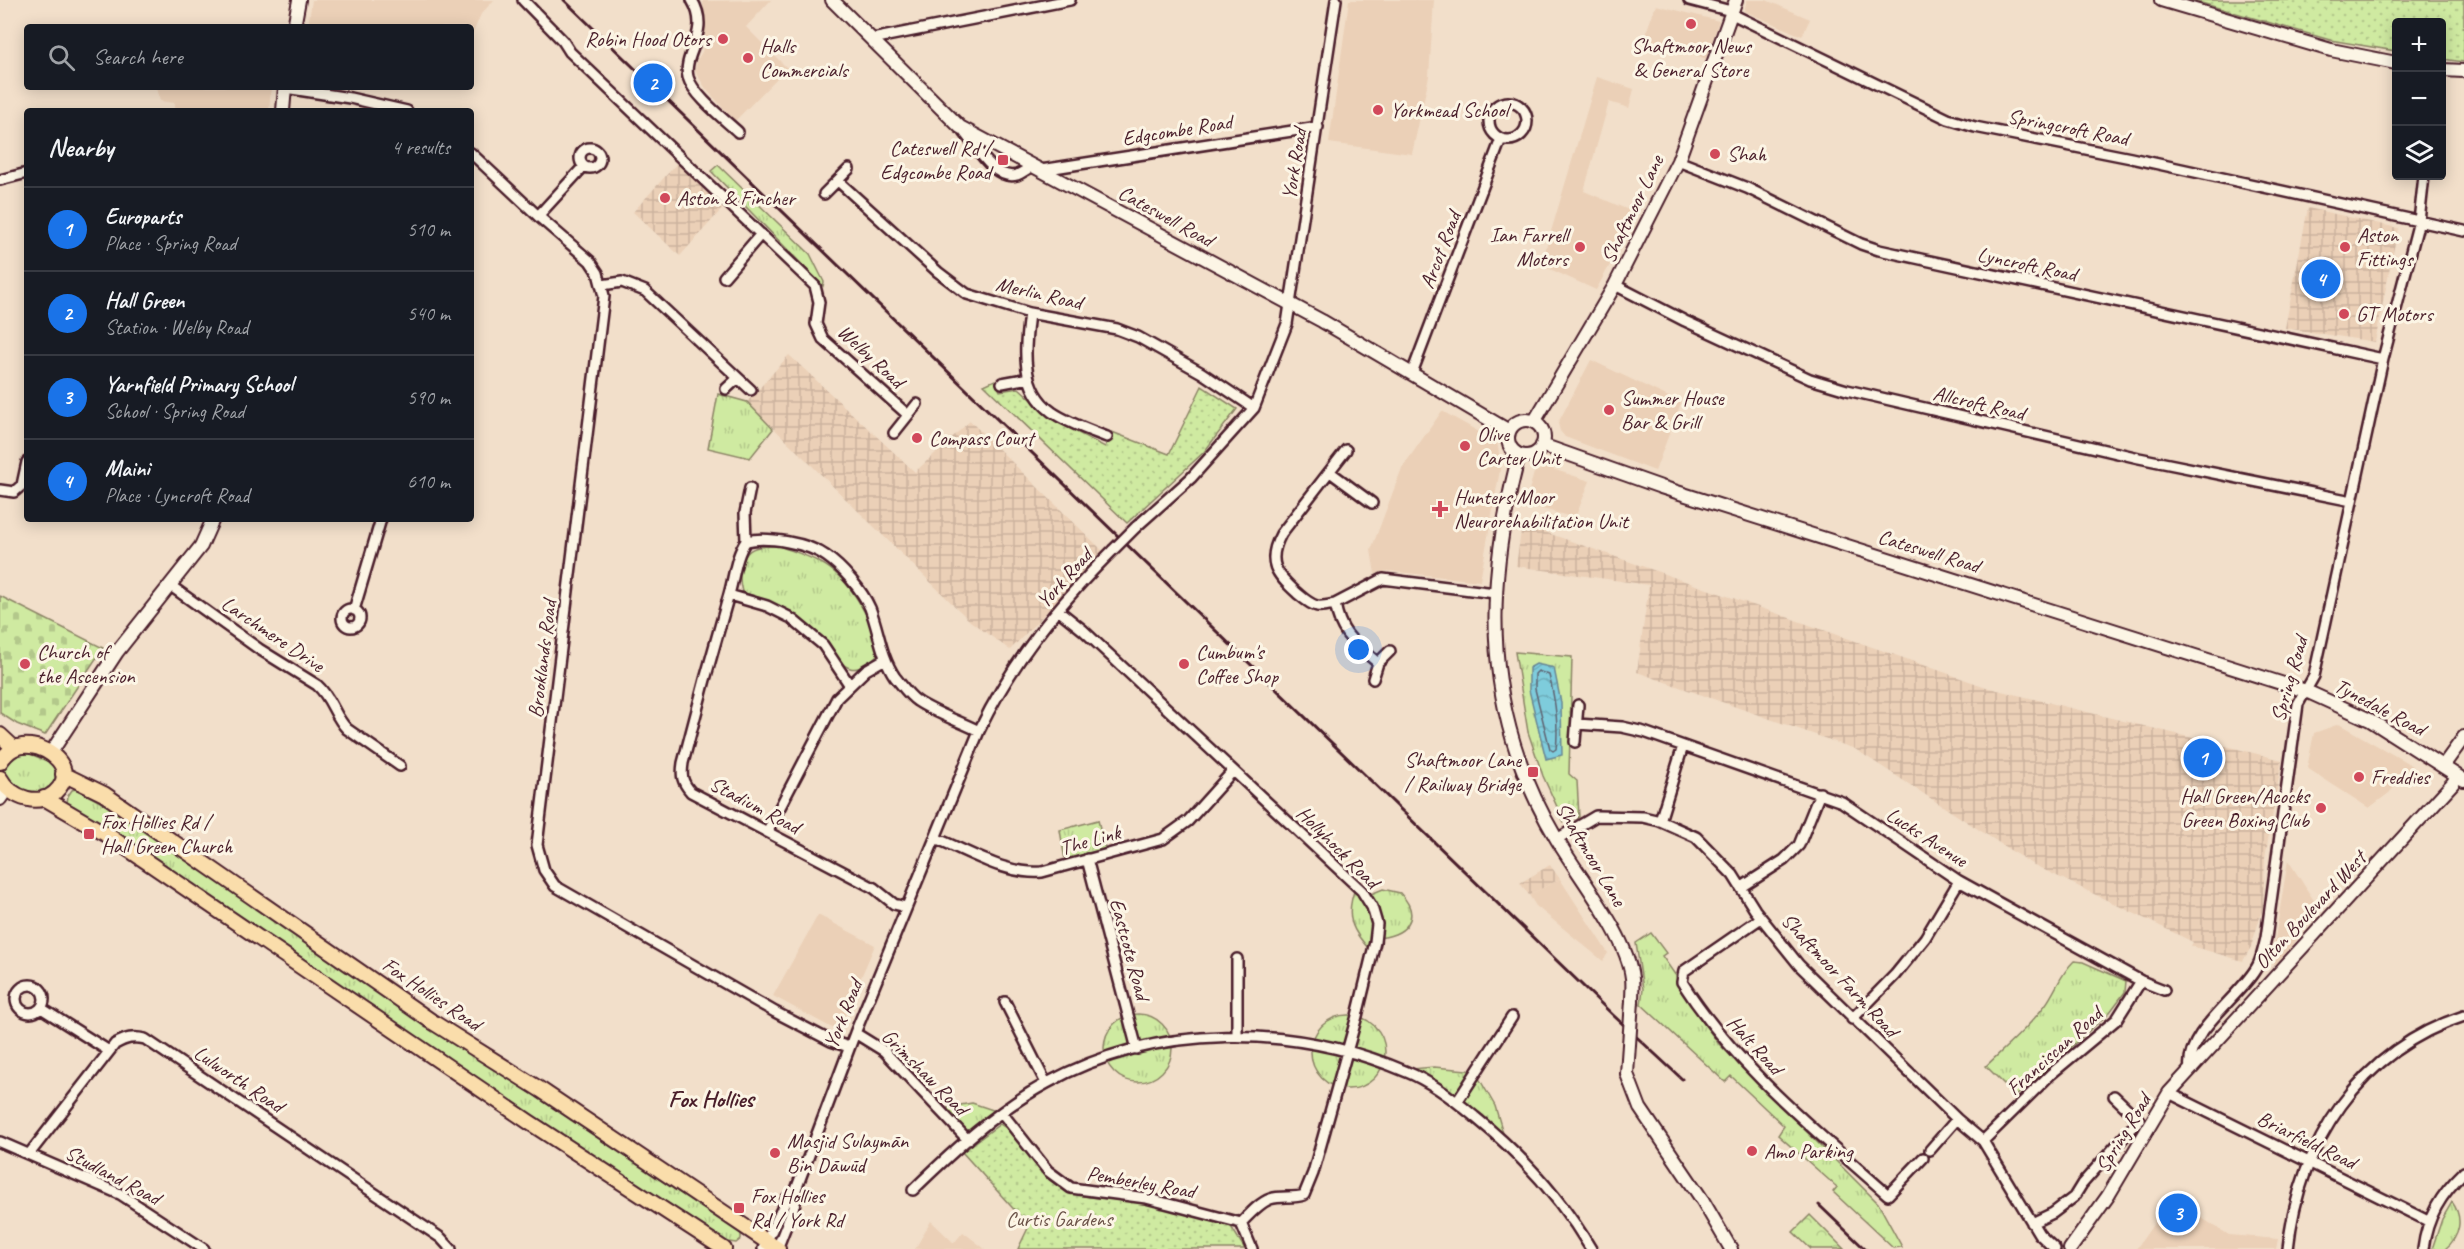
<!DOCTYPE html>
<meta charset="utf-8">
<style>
:root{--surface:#171b24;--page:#20242c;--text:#f1f3f6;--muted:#9ea1a6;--line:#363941;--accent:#1a73e8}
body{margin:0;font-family:Caveat,sans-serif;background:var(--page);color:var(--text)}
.controls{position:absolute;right:18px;top:18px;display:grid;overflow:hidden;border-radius:6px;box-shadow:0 3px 15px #0003}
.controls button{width:54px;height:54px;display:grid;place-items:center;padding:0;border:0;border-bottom:2px solid var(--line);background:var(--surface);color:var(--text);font:30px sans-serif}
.you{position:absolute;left:1359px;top:650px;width:21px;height:21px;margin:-15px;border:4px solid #fff;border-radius:50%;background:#1a73e8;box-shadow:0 0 0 9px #1a73e833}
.badge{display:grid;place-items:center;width:39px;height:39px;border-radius:50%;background:var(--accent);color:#fff;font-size:20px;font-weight:700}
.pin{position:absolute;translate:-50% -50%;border:3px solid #fff;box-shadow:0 2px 6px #0006}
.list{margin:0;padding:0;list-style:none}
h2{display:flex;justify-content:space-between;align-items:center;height:78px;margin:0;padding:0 24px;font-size:26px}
h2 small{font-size:20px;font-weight:400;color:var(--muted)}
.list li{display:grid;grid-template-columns:39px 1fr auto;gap:18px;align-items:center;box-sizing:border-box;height:84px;padding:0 24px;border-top:2px solid var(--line)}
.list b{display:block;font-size:22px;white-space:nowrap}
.list p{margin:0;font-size:20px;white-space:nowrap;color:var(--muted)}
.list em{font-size:20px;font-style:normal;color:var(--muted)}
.icon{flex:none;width:33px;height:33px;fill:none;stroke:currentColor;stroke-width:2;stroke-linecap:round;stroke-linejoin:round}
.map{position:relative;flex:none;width:2464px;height:1249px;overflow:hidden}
.search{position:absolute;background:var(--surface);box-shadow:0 3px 15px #0003;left:24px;top:24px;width:450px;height:66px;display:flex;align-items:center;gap:15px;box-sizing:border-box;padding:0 21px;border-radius:6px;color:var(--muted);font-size:22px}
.panel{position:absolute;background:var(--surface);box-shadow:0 3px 15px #0003;left:24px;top:108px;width:450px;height:414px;border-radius:6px}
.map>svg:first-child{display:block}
.built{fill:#ebd0b7}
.industrial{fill:url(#industrial-grid)}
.grass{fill:url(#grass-tufts);stroke:#8c8466;stroke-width:1.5}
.forest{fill:url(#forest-crowns);stroke:#8c8466;stroke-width:1.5}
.cemetery{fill:url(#cemetery-stones);stroke:#8c8466;stroke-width:1.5}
.park{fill:url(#park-dots);stroke:#8c8466;stroke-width:1.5}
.water{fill:url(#water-waves);stroke:#698795;stroke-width:1.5}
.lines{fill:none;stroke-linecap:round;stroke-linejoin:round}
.shore{stroke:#5f6472;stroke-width:1.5}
.street-casing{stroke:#4a1f2b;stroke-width:14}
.secondary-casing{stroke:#4a1f2b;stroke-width:16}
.primary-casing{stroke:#4a1f2b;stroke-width:18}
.street{stroke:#fcf5e5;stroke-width:9}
.secondary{stroke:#fcf5e5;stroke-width:12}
.primary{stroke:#faddab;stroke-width:14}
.rail{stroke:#4a1f2b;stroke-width:3}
.street-bridge-casing{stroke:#4a1f2b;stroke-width:14;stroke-linecap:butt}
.secondary-bridge-casing{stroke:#4a1f2b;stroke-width:16;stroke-linecap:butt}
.street-bridge{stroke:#fcf5e5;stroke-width:9}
.secondary-bridge{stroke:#fcf5e5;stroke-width:12}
.poi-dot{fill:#d1495b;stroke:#fcf5e5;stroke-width:2}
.labels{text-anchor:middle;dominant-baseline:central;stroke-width:6;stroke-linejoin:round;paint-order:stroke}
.poi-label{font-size:21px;fill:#4a1f2b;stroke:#fcf5e5;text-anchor:start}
.street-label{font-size:21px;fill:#4a1f2b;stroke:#fcf5e5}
.park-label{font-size:21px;fill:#6b5248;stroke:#fcf5e5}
.quarter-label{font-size:24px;font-weight:bold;fill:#4a1f2b;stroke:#fcf5e5}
</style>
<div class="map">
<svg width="2464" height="1249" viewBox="0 0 2464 1249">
<defs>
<pattern id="industrial-grid" width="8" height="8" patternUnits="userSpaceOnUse" patternTransform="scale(1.5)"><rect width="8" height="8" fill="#ebd0b7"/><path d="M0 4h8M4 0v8" fill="none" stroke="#cbb29e"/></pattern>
<pattern id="grass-tufts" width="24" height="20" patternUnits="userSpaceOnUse" patternTransform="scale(1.5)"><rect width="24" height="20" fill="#cfeaa1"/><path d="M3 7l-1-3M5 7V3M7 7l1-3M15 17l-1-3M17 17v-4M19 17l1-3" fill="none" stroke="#b3c88b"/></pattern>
<pattern id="forest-crowns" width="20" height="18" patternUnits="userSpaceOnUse" patternTransform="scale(1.5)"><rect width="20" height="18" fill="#cfeaa1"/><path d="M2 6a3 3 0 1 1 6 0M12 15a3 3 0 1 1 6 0" fill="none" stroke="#b3c88b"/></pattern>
<pattern id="cemetery-stones" width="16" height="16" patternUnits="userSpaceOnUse" patternTransform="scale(1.5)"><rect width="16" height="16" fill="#cfeaa1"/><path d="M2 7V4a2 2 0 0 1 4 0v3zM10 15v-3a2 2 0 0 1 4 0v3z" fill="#b3c88b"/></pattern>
<pattern id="park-dots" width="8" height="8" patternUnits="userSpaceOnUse" patternTransform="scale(1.5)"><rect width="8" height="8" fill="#cfeaa1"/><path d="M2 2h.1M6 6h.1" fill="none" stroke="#b3c88b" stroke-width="1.8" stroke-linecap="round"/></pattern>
<pattern id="water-waves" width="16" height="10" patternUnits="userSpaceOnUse" patternTransform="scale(1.5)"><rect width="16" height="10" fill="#7eccdc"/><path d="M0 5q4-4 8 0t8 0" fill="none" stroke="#6eafbd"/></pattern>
</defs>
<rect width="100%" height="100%" fill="#f2dfca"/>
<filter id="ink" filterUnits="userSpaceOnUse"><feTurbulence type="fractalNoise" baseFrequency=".0167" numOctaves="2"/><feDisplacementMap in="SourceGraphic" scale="12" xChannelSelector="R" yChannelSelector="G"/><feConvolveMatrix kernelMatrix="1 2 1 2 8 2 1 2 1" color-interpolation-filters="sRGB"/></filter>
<g filter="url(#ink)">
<path class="built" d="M312,0H494L481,14L471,38V27H308Z
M771,0L746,27L787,68L735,121L706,89L695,71L697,60L702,52L704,42L703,1Z
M1349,0H1434L1429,76L1412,154L1329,143Z
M1747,0H1766L1810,19L1802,36L1744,11Z
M1656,5L1719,21L1706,59L1667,43L1644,38Z
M1597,77L1634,89L1629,108L1609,102L1584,191L1638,214L1596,290L1541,265Z
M157,87H271L269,111H175V103L160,101Z
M1591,360L1681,403L1655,471L1565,437L1560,431L1558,423Z
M1442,411L1497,442L1501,464L1480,581L1388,571L1375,574L1371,550L1402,468Z
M1546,467L1590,481L1575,518L1525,504L1534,473Z
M2339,724L2413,766L2389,793L2369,808L2307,768L2314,733Z
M2288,860L2320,910L2277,965L2271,963Z
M1560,879L1608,953L1603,961L1536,906L1529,895Z
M818,915L875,945L839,1028L834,1029L773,996Z
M2171,1199L2229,1235L2278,1239L2276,1249H2136Z
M931,1221L954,1243L963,1232L985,1249H915Z"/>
<path class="industrial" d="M680,160L706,188L722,209L680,256L633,212Z
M2308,208L2398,228L2375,342L2285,328Z
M789,355L915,472L970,421L1104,552L1010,650L970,621L747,402Z
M1522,524L1989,688L2282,760L2265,858L2263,908L2251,947L2243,961L2191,946L2193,942L2030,863L1855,749L1637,672L1649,585L1516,566Z
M1550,865L1560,879L1529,895L1520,883Z"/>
<path class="grass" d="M718,165L810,254L824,282L823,286L711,171Z
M718,394L747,402L773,429L750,458L708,448Z
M779,546C792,551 806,555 819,562C850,577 874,621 878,654C871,661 861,671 850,668C839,665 832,650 825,642C799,616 777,602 742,592C738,577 739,550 759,547C765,546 773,546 779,546Z
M1515,652L1572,657L1569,774L1577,781L1579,817L1564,822L1543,776L1528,732Z
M28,753L52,763L56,772L54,784C47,789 40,794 31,793C21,793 2,780 3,769C3,765 5,763 7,759Z
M76,789L117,811L411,1014L716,1215L741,1233V1239L736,1243L722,1241L401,1031L67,803L68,796L72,790Z
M1098,820L1105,849L1065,860L1060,830Z
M1356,886L1366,896L1383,889L1400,893C1424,918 1404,937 1376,938L1373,953C1351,931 1344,916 1356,886Z
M1651,933L1666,953L1662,956L1676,976L1680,990L1718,1043L1878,1203L1902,1247L1893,1248L1833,1192L1837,1187L1778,1135L1784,1126L1731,1076L1725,1082L1641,1004L1643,989L1636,943Z
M2074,961L2083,962L2126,981L2125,992L2110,1012L2016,1096L1986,1066C2007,1046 2029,1027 2046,1004C2056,990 2061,973 2074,961Z
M1104 1048a34 34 0 1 1 68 0a34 34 0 1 1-68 0Z
M1311 1052a37 37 0 1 1 74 0a37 37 0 1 1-74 0Z
M1434,1067L1467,1070L1476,1073L1495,1106L1506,1143L1457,1102L1401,1070Z
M972,1103L1002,1113L968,1140L942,1113L949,1107Z
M2452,1202C2464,1218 2460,1237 2445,1249H2432L2442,1219Z"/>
<path class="forest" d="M1810,1215L1844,1249H1811L1793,1232Z"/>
<path class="cemetery" d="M0,596L103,648L45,735L17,724L0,713Z"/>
<path class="park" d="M2191,0H2464V62L2442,59V22H2396V51L2330,40Z
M995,380L1000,391L1019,388L1055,421L1105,447L1112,432L1169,454L1202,386L1237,409L1204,452L1127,523L984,385Z
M1000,1124L1008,1129L1051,1179L1069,1191L1083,1196L1162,1205L1230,1225L1245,1249H1018L1029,1226L962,1152Z"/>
<path class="water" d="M1536,664L1554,668L1561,703L1562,755L1546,759L1529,690V668Z"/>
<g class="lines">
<path class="shore" d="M1538,671L1549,675C1555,699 1559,725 1556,749L1553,751L1550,749L1535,689V674Z"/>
<defs>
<path id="street" d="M523,0L563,41L570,52L815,286L819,302L816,324L823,339L908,415
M692,0C712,33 682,53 688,77C693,95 724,119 738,132
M1689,0L1731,11
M1730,13L1948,119L1975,127L2131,158L2464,231
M872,39L1070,0
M285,88L350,98L407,111
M1489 121a19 19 0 1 1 38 0a19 19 0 1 1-38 0Z
M964,132C976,146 994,181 1017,175C1022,173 1028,168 1034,166
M580 158a10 10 0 1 1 20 0a10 10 0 1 1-20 0Z
M471,153L538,216L590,261L598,273L604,296L537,845L544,870L555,886L775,1012L831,1041L849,1047
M1678,161L1747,188L1861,244L1879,250L2383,359
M1041,170L1318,127
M0,180L27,173
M838,181L938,272L967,294L1029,313L1117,329L1138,337L1202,373L1254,408
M824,194L849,169
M538,216L584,166
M724,277L761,234
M602,285L622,282L645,291L751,390
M1615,285L1685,321L1810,379L1847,390L2139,458L2352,501
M1029,313C1025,347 1019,388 1052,412C1068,423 1089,430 1107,437
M1412,373L1501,139
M1002,383L1029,378
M726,389L738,378
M894,433L917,404
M1330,472L1372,503
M0,490L14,492L22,485L27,462
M1136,527L1191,478L1254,408L1287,324L1336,0
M746,541L745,513L750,488
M171,586L259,649L317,685C332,698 334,716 347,729L400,766
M729,595L767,606L789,617
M1335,604C1330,605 1322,607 1317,606C1309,604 1303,598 1297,593C1276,574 1266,562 1281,534L1346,450
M342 618a9 9 0 1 1 18 0a9 9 0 1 1-18 0Z
M354,610L381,519
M1058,610L1083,630L1362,891L1372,907L1377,924L1375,942L1357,1016L1313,1173L1304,1195C1293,1199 1281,1195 1270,1199C1259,1203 1249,1215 1241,1223
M793,620L823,645L849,684
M1378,663C1355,643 1341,636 1335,604L1383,579L1495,593
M1373,679L1378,663L1390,651
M1577,724L1622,727L1644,732L1842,802L1959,881L2141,981L2164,990
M1575,742L1578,705
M1660,821L1683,746
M767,832L837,698L866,670L885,659
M935,838C968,851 1005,875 1042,872L1163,839L1188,821L1233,771
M1557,839L1596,816L1643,817L1660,821L1696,837L1733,875L1755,910L1799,965L1957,1119L1983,1141L2039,1234L2055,1249
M1087,859L1137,1049
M1742,887L1784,860L1799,845L1820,793
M906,907L894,904L874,888L691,792C682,782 681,776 683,763C697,708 712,653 728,598C734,579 735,557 746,541C767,536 808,543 826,556C842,567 862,590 870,608C879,631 881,657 895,677C901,684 909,696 917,701C935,713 959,721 979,731
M1761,918L1684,971L1682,982C1736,1067 1814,1129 1888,1195L1923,1158
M1237,959V1035
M16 999a14 14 0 1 1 28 0a14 14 0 1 1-28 0Z
M1005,1002L1046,1083
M41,1008L109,1051
M1852,1019L1895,975L1925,938L1959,881
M855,1033L884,1051L968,1140
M2190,1069C2184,1033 2243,995 2258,965C2262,957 2264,946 2266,938L2298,704L2314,676L2383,359L2419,221L2424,176
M2169,1093L2428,1221
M1457,1102L1512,1017
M1002,1113L1048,1171L1071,1188L1146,1198L1241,1223L1252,1249
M1983,1141L2051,1074L2117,1019L2141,981
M0,1142L120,1194L204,1249
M1930,1150L1957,1119
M30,1153L115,1044C126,1038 133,1036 145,1039L441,1238L451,1249
M913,1190C953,1151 997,1110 1047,1083C1157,1023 1293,1023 1407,1072C1432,1082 1455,1100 1475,1117C1522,1155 1560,1197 1591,1249
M2032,1223L2053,1213L2074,1197L2082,1184L2139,1120L2114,1096
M763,1249L787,1198L794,1195
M777,1249L795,1203L794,1195L855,1033L979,731C1013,660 1058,605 1113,550
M2288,1249C2299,1143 2360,1050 2464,1016
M2423,1249C2427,1217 2441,1194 2464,1172"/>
<path id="secondary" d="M832,0L960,127L1322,321L1509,431
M2161,0L2331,50L2396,63
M294,27L299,0
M2442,70L2464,71
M283,111L285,87
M1508 438a18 18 0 1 1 36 0a18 18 0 1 1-36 0Z
M1534,422L1615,285L1678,161L1736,0
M1542,445L1661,487L2306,691L2370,720L2464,780
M1519,455C1483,590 1483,715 1556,838C1578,876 1627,935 1632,978C1633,985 1632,993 1632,1001
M50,754L117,652L201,546L213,519
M2443,766L2464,737
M0,799L7,789
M1628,1059L1627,1074L1640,1108L1703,1201L1731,1249
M2070,1249L2108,1196L2169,1093L2453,783L2457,776"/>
<path id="primary" d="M0,735L14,748
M0,762C8,750 17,744 31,746C50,748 75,768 59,788C42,810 10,798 0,778
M63,774L104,794L431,1021L541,1090L778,1249
M44,798L109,836L529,1122L724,1249"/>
</defs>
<use href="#street" class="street-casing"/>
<use href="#secondary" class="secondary-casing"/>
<use href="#primary" class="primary-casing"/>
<use href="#street" class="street"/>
<use href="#secondary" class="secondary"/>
<use href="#primary" class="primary"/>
<path class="rail" d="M564,0L1614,1016L1682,1079
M1819,1205L1865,1249"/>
<defs>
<path id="street-bridge" d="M1113,550L1136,527"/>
<path id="secondary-bridge" d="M1628,1059L1632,1001"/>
</defs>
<use href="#street-bridge" class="street-bridge-casing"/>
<use href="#secondary-bridge" class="secondary-bridge-casing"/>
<use href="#street-bridge" class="street-bridge"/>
<use href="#secondary-bridge" class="secondary-bridge"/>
</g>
</g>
<g class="poi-dot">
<circle cx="1691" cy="24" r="6"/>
<circle cx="723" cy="39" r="6"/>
<circle cx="748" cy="58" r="6"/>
<circle cx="1378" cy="110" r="6"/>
<circle cx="1715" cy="154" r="6"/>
<rect x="997" y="154" width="12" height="12" rx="3"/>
<circle cx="665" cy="198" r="6"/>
<circle cx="1580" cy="247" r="6"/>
<circle cx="2345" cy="247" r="6"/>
<circle cx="2344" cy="314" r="6"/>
<circle cx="1609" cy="410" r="6"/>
<circle cx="917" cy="438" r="6"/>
<circle cx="1465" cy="446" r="6"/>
<path d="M1437 500h6v6h6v6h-6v6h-6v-6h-6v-6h6z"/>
<circle cx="25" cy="664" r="6"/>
<circle cx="1184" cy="664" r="6"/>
<rect x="1527" y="766" width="12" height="12" rx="3"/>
<circle cx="2359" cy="777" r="6"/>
<circle cx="2321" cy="808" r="6"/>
<rect x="83" y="828" width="12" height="12" rx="3"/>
<circle cx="1752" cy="1151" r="6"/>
<circle cx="775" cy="1153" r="6"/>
<rect x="733" y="1202" width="12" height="12" rx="3"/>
</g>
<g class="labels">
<g class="poi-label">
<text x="711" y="39" text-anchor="end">Robin Hood Otors</text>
<text x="760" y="46">Halls<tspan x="760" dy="24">Commercials</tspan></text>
<text x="1691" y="46" text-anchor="middle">Shaftmoor News<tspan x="1691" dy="24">&amp; General Store</tspan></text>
<text x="1390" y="110">Yorkmead School</text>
<text x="991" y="148" text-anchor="end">Cateswell Rd /<tspan x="991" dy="24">Edgcombe Road</tspan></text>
<text x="1727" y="154">Shah</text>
<text x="677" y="198">Aston &amp; Fincher</text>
<text x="1568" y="235" text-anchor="end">Ian Farrell<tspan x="1568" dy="24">Motors</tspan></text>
<text x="2357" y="235">Aston<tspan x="2357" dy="24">Fittings</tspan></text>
<text x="2356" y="314">GT Motors</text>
<text x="1621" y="398">Summer House<tspan x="1621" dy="24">Bar &amp; Grill</tspan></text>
<text x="1477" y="434">Olive<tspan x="1477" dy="24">Carter Unit</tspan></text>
<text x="929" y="438">Compass Court</text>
<text x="1454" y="497">Hunters Moor<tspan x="1454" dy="24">Neurorehabilitation Unit</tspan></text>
<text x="37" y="652">Church of<tspan x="37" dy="24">the Ascension</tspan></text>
<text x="1196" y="652">Cumbum's<tspan x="1196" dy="24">Coffee Shop</tspan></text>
<text x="1521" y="760" text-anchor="end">Shaftmoor Lane<tspan x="1521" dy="24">/ Railway Bridge</tspan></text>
<text x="2371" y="777">Freddies</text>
<text x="2309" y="796" text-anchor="end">Hall Green/Acocks<tspan x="2309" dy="24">Green Boxing Club</tspan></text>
<text x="101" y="822">Fox Hollies Rd /<tspan x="101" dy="24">Hall Green Church</tspan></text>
<text x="787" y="1141">Masjid Sulaymān<tspan x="787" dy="24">Bin Dāwūd</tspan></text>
<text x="1764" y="1151">Amo Parking</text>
<text x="751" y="1196">Fox Hollies<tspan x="751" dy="24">Rd / York Rd</tspan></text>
</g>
<g class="street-label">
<text transform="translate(2068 127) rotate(11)">Springcroft Road</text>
<text transform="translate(1177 130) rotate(-9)">Edgcombe Road</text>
<text transform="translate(1294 164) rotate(-81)">York Road</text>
<text transform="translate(1632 209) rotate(-64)">Shaftmoor Lane</text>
<text transform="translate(1166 216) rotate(29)">Cateswell Road</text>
<text transform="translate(1440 250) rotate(-69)">Arcot Road</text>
<text transform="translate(2027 264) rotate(12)">Lyncroft Road</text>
<text transform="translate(1039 293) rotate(13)">Merlin Road</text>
<text transform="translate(871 356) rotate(43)">Welby Road</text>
<text transform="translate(1979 403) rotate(13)">Allcroft Road</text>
<text transform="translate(1929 551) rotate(17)">Cateswell Road</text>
<text transform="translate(1064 578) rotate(-48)">York Road</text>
<text transform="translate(273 634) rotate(34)">Larchmere Drive</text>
<text transform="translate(542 659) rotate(-83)">Brooklands Road</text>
<text transform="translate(2289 679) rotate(-74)">Spring Road</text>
<text transform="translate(2380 707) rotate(28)">Tynedale Road</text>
<text transform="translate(755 805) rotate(28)">Stadium Road</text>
<text transform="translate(1927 837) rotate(33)">Lucks Avenue</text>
<text transform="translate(1090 840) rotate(-16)">The Link</text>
<text transform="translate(1338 847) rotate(45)">Hollyhock Road</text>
<text transform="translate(1591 854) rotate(59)">Shaftmoor Lane</text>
<text transform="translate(2310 910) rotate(-47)">Olton Boulevard West</text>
<text transform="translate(1130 949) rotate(75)">Eastcote Road</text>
<text transform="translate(1840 975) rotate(47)">Shaftmoor Farm Road</text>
<text transform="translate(432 994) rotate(34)">Fox Hollies Road</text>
<text transform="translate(843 1014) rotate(-68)">York Road</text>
<text transform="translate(1755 1045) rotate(48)">Halt Road</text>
<text transform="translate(2054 1051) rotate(-42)">Franciscan Road</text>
<text transform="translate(925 1072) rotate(45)">Grimshaw Road</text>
<text transform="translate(239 1079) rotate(34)">Lulworth Road</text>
<text transform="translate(2123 1133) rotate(-59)">Spring Road</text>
<text transform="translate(2307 1140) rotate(26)">Briarfield Road</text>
<text transform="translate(113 1175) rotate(28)">Studland Road</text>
<text transform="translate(1141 1182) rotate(10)">Pemberley Road</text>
</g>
<g class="park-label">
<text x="1059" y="1219">Curtis Gardens</text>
</g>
<g class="quarter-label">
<text x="711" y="1099">Fox Hollies</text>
</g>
</g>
</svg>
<div class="controls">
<button>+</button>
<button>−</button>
<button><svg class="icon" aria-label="layers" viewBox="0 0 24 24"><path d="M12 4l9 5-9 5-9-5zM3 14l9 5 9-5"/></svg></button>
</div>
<div class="you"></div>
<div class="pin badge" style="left:2203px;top:758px">1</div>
<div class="pin badge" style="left:653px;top:83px">2</div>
<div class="pin badge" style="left:2178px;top:1213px">3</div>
<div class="pin badge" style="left:2321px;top:279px">4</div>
<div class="search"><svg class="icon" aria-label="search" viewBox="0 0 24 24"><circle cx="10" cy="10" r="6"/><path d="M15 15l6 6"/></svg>Search here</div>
<section class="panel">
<h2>Nearby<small>4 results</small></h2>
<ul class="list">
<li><span class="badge">1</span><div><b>Europarts</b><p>Place · Spring Road</p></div><em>510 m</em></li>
<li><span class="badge">2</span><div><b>Hall Green</b><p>Station · Welby Road</p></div><em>540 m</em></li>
<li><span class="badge">3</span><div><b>Yarnfield Primary School</b><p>School · Spring Road</p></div><em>590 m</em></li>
<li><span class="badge">4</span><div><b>Maini</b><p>Place · Lyncroft Road</p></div><em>610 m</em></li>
</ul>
</section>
</div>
